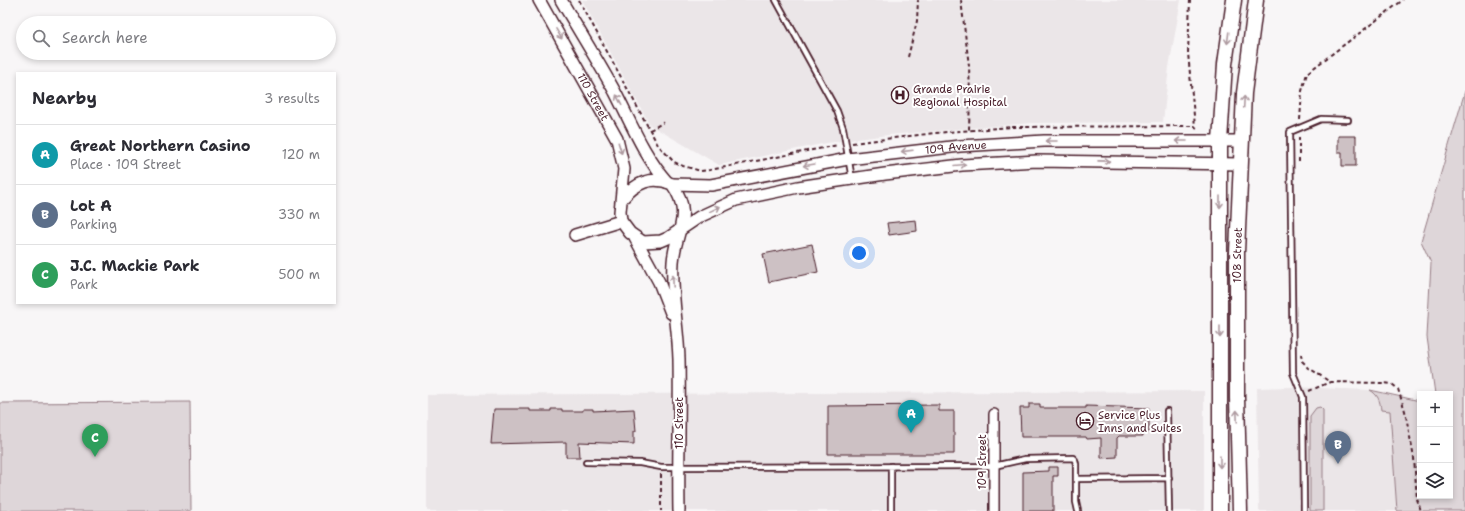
<!DOCTYPE html>
<meta charset="utf-8">
<style>
:root{--surface:#fff;--page:#f7f7f7;--text:#2b2b33;--muted:#7c7c81;--line:#e1e1e2;--accent:#d93025}
body{margin:0;font-family:"Shantell Sans",sans-serif;background:var(--page);color:var(--text)}
.controls{position:absolute;right:12px;bottom:12px;display:grid;overflow:hidden;border-radius:0px;box-shadow:0 2px 6px #0003}
.controls button{width:36px;height:36px;display:grid;place-items:center;padding:0;border:0;border-bottom:1px solid var(--line);background:var(--surface);color:var(--text);font:20px sans-serif}
.you{position:absolute;left:859px;top:253px;width:14px;height:14px;margin:-10px;border:3px solid #fff;border-radius:50%;background:#1a73e8;box-shadow:0 0 0 6px #1a73e833}
.badge{display:grid;place-items:center;width:26px;height:26px;border-radius:50%;background:var(--accent);color:#fff;font-size:13px;font-weight:700}
.pin{position:absolute;translate:-50% -33px;filter:drop-shadow(0 1px 2px #0008)}
.pin::after{content:'';position:absolute;top:21px;width:14px;height:12px;background:inherit;clip-path:polygon(0 0,100% 0,50% 100%)}
.list{margin:0;padding:0;list-style:none}
h2{display:flex;justify-content:space-between;align-items:center;height:52px;margin:0;padding:0 16px;font-size:17px}
h2 small{font-size:13px;font-weight:400;color:var(--muted)}
.list li{display:grid;grid-template-columns:26px 1fr auto;gap:12px;align-items:center;box-sizing:border-box;height:60px;padding:0 16px;border-top:1px solid var(--line)}
.list b{display:block;font-size:15px;white-space:nowrap}
.list p{margin:0;font-size:13px;white-space:nowrap;color:var(--muted)}
.list em{font-size:13px;font-style:normal;color:var(--muted)}
.icon{flex:none;width:22px;height:22px;fill:none;stroke:currentColor;stroke-width:2;stroke-linecap:round;stroke-linejoin:round}
.map{position:relative;flex:none;width:1465px;height:511px;overflow:hidden}
.search{position:absolute;background:var(--surface);box-shadow:0 2px 6px #0003;left:16px;top:16px;width:320px;height:44px;display:flex;align-items:center;gap:10px;box-sizing:border-box;padding:0 14px;border-radius:22px;color:var(--muted);font-size:15px}
.panel{position:absolute;background:var(--surface);box-shadow:0 2px 6px #0003;left:16px;top:72px;width:320px;height:232px;border-radius:0px}
.map>svg:first-child{display:block}
.built{fill:#ebe6e8}
.green{fill:#ded6d9;stroke:#947a82}
.building{fill:#cdc1c4;stroke:#4a1f2b}
.lines{fill:none;stroke-linecap:round;stroke-linejoin:round}
.service-casing{stroke:#4a1f2b;stroke-width:8}
.minor-casing{stroke:#4a1f2b;stroke-width:12}
.tertiary-casing{stroke:#4a1f2b;stroke-width:14}
.primary-casing{stroke:#4a1f2b;stroke-width:17}
.path{stroke:#4a1f2b;stroke-width:2;stroke-dasharray:4 3;stroke-linecap:butt}
.service{stroke:#fff;stroke-width:4.5}
.minor{stroke:#fff;stroke-width:9}
.tertiary{stroke:#fff;stroke-width:11}
.primary{stroke:#fff;stroke-width:14}
.oneway{stroke:#ae9aa0}
.labels{text-anchor:middle;dominant-baseline:central;stroke-width:4;stroke-linejoin:round;paint-order:stroke}
.poi-label{font-size:11px;fill:#4a1f2b;stroke:#fff;text-anchor:start}
.street-label{font-size:11px;fill:#4a1f2b;stroke:#fff}
</style>
<div class="map">
<svg width="1465" height="511" viewBox="0 0 1465 511">
<rect width="100%" height="100%" fill="#f8f6f7"/>
<filter id="ink" filterUnits="userSpaceOnUse"><feTurbulence type="fractalNoise" baseFrequency=".025" numOctaves="2"/><feDisplacementMap in="SourceGraphic" scale="8" xChannelSelector="R" yChannelSelector="G"/><feConvolveMatrix kernelMatrix="1 2 1 2 8 2 1 2 1" color-interpolation-filters="sRGB"/></filter>
<g filter="url(#ink)">
<path class="built" d="M582,0H1181L1169,67L1163,122L1031,123L888,135L827,143L719,165L650,125Z
M1292,387L1370,390L1377,394L1380,402L1390,411L1397,511H1259L1257,388Z
M1204,391V511H427V395Z"/>
<path class="green" d="M1465,91V511H1397L1390,411L1381,410C1380,400 1378,395 1370,390L1420,401V496H1450V394H1435L1427,337L1431,263L1421,241Z
M190,402L191,511H0V403Z
M1320,407L1323,410V511H1310V416L1316,408Z"/>
<path class="building" d="M1338,136H1356V166H1342V152H1338Z
M916,220L917,231L889,235L887,223Z
M812,244L818,272L769,282L763,254Z
M1029,404H1040V408H1086V406L1149,408V433H1143V436H1119L1117,438V457L1101,458V438L1087,439L1086,437H1021L1020,408H1029Z
M939,405V411H954V454H828V406Z
M494,409H530V411H551V409H562V411H583V409H593V411L634,409L636,431H634V444L579,442L580,457H566V442L491,444Z
M1049,467H1058V476H1053V511H1023V472L1049,471Z"/>
<g class="lines">
<defs>
<path id="service" d="M776,0L837,111L843,128L852,179
M1167,411L1169,511
M586,462L640,463L661,467L994,466L1025,459L1073,458L1075,460L1076,464V502L1078,511
M1076,479L1169,478
M891,511V466
M1304,511L1303,397L1293,373L1290,132L1321,119L1348,120"/>
<path id="minor" d="M994,511V414"/>
<g id="tertiary">
<path id="s1" d="M539,0L617,139L624,169L620,212L621,221L630,233L643,242L661,241L668,238L699,217L736,200L798,187L885,174L962,165L1037,161L1241,164"/>
<path d="M561,0C579,31 598,61 615,92C631,123 644,156 667,182"/>
<path id="s2" d="M672,184L711,185L848,159L960,146L1044,141H1242"/>
<path d="M622,199C636,183 651,175 672,184C694,215 675,231 673,262C671,294 678,327 679,359C680,410 678,460 679,511"/>
<path d="M575,235L621,221"/>
<path d="M635,238L659,282L671,313"/>
</g>
<g id="primary">
<path d="M1220,511V141L1225,64L1234,0"/>
<path id="s3" d="M1240,511L1237,398V252L1244,93L1256,0"/>
</g>
</defs>
<use href="#service" class="service-casing"/>
<use href="#minor" class="minor-casing"/>
<use href="#tertiary" class="tertiary-casing"/>
<use href="#primary" class="primary-casing"/>
<path class="path" d="M579,0L658,145L674,162L683,166L701,171L710,170L838,145
M961,0L969,66L970,95L969,130
M1190,0L1188,53L1195,126L1198,131
M908,57L917,21L918,0
M1300,120L1302,91L1307,73L1403,0
M650,130L664,122
M852,143L935,133L1012,127L1195,126
M1299,162V136
M1301,354L1302,361L1309,368L1330,382L1384,383L1392,384L1398,389L1405,411L1414,458L1417,499L1421,511
M1309,391L1330,382
M661,474V511"/>
<use href="#service" class="service"/>
<use href="#minor" class="minor"/>
<use href="#tertiary" class="tertiary"/>
<use href="#primary" class="primary"/>
</g>
<defs><path id="oneway-shaft" d="M-6 0H5M1.5-3L5.5 0L1.5 3" fill="none" stroke-width="1.6" stroke-linecap="round" stroke-linejoin="round"/></defs>
<g class="oneway">
<use href="#oneway-shaft" transform="translate(559 34) rotate(60)"/>
<use href="#oneway-shaft" transform="translate(1228 38) rotate(97)"/>
<use href="#oneway-shaft" transform="translate(619 100) rotate(-117)"/>
<use href="#oneway-shaft" transform="translate(1244 102) rotate(-87)"/>
<use href="#oneway-shaft" transform="translate(1051 141) rotate(180)"/>
<use href="#oneway-shaft" transform="translate(1181 141) rotate(180)"/>
<use href="#oneway-shaft" transform="translate(620 148) rotate(73)"/>
<use href="#oneway-shaft" transform="translate(907 151) rotate(173)"/>
<use href="#oneway-shaft" transform="translate(1104 161) rotate(1)"/>
<use href="#oneway-shaft" transform="translate(809 165) rotate(171)"/>
<use href="#oneway-shaft" transform="translate(960 165) rotate(-5)"/>
<use href="#oneway-shaft" transform="translate(1220 202) rotate(90)"/>
<use href="#oneway-shaft" transform="translate(715 209) rotate(-26)"/>
<use href="#oneway-shaft" transform="translate(673 281) rotate(-92)"/>
<use href="#oneway-shaft" transform="translate(1220 332) rotate(90)"/>
<use href="#oneway-shaft" transform="translate(1237 416) rotate(-92)"/>
<use href="#oneway-shaft" transform="translate(1220 462) rotate(90)"/>
</g>
</g>
<defs>
<symbol id="hospital-ring" viewBox="-11 -11 22 22"><circle r="9.5" fill="#fff" stroke="#4a1f2b" stroke-width="1.5"/><path d="M-5-5h3v3.5h4V-5h3V5h-3V1.5h-4V5h-3Z" fill="#4a1f2b"/></symbol>
<symbol id="hotel-ring" viewBox="-11 -11 22 22"><circle r="9.5" fill="#fff" stroke="#4a1f2b" stroke-width="1.5"/><path d="M-6-4.5h1.5V1H6V5H4.5V3h-9V5H-6ZM-4 0a1.8 1.8 0 1 1 3.6 0ZM.5 0V-2.5h3Q6-2.5 6 0Z" fill="#4a1f2b"/></symbol>
</defs>
<g fill-rule="evenodd">
<use href="#hospital-ring" x="890" y="85" width="20" height="20"/>
<use href="#hotel-ring" x="1075" y="411" width="20" height="20"/>
</g>
<g class="labels">
<g class="poi-label">
<text x="913" y="89">Grande Prairie<tspan x="913" dy="13">Regional Hospital</tspan></text>
<text x="1098" y="415">Service Plus<tspan x="1098" dy="13">Inns and Suites</tspan></text>
</g>
<g class="street-label">
<text stroke="none"><textPath href="#s1" startOffset="111">110 Street</textPath></text>
<text stroke="none"><textPath href="#s2" startOffset="287">109 Avenue</textPath></text>
<text stroke="none"><textPath href="#s3" startOffset="256">108 Street</textPath></text>
<text transform="translate(679 423) rotate(-90)">110 Street</text>
<text transform="translate(982 462) rotate(-90)">109 Street</text>
</g>
</g>
</svg>
<div class="controls">
<button>+</button>
<button>−</button>
<button><svg class="icon" aria-label="layers" viewBox="0 0 24 24"><path d="M12 4l9 5-9 5-9-5zM3 14l9 5 9-5"/></svg></button>
</div>
<div class="you"></div>
<div class="pin badge" style="left:911px;top:433px;background:#0f9aa8">A</div>
<div class="pin badge" style="left:1338px;top:464px;background:#5c6f8a">B</div>
<div class="pin badge" style="left:95px;top:457px;background:#2e9e5b">C</div>
<div class="search"><svg class="icon" aria-label="search" viewBox="0 0 24 24"><circle cx="10" cy="10" r="6"/><path d="M15 15l6 6"/></svg>Search here</div>
<section class="panel">
<h2>Nearby<small>3 results</small></h2>
<ul class="list">
<li><span class="badge" style="background:#0f9aa8">A</span><div><b>Great Northern Casino</b><p>Place · 109 Street</p></div><em>120 m</em></li>
<li><span class="badge" style="background:#5c6f8a">B</span><div><b>Lot A</b><p>Parking</p></div><em>330 m</em></li>
<li><span class="badge" style="background:#2e9e5b">C</span><div><b>J.C. Mackie Park</b><p>Park</p></div><em>500 m</em></li>
</ul>
</section>
</div>
